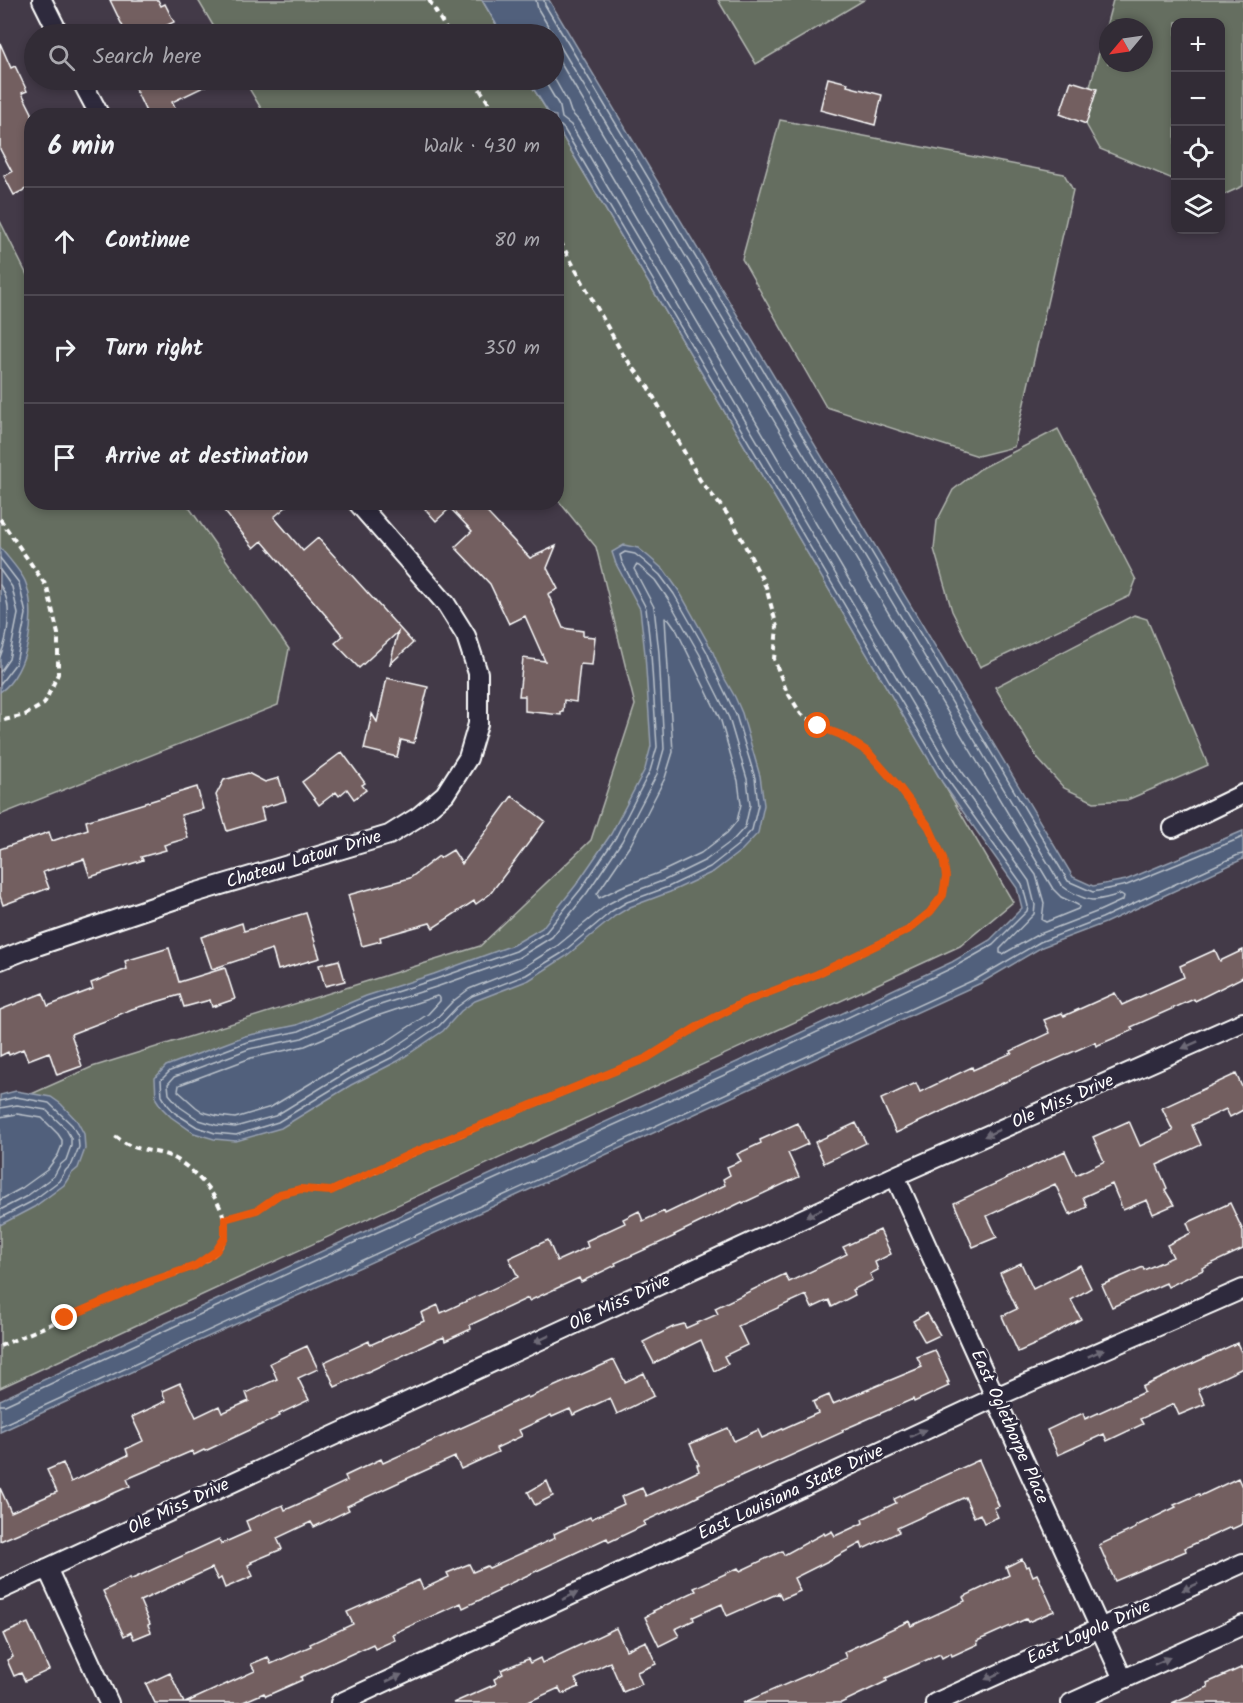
<!DOCTYPE html>
<meta charset="utf-8">
<style>
:root{--surface:#322c36;--page:#3a343e;--text:#f1f3f6;--muted:#a8a7ad;--line:#4d4851}
body{margin:0;font-family:Kalam,sans-serif;background:var(--page);color:var(--text)}
.controls{position:absolute;right:18px;top:18px;display:grid;overflow:hidden;border-radius:12px;box-shadow:0 3px 9px #0003}
.controls button{width:54px;height:54px;display:grid;place-items:center;padding:0;border:0;border-bottom:2px solid var(--line);background:var(--surface);color:var(--text);font:30px sans-serif}
.compass{position:absolute;left:1099px;top:18px;width:54px;height:54px;border-radius:50%;background:var(--surface);box-shadow:0 3px 9px #0003;rotate:241deg}
.stop{position:absolute;width:18px;height:18px;margin:-14px;border:4px solid #ea580c;border-radius:50%;background:#fff}
.stop.end{background:#ea580c;border-color:#fff;box-shadow:0 2px 6px #0008}
.list{margin:0;padding:0;list-style:none}
h2{display:flex;justify-content:space-between;align-items:center;height:78px;margin:0;padding:0 24px;font-size:26px}
h2 small{font-size:20px;font-weight:400;color:var(--muted)}
.list li{display:grid;grid-template-columns:39px 1fr auto;gap:18px;align-items:center;box-sizing:border-box;height:108px;padding:0 24px;border-top:2px solid var(--line)}
.list b{display:block;font-size:22px;white-space:nowrap}
.list em{font-size:20px;font-style:normal;color:var(--muted)}
.icon{flex:none;width:33px;height:33px;fill:none;stroke:currentColor;stroke-width:2;stroke-linecap:round;stroke-linejoin:round}
.map{position:relative;flex:none;width:1243px;height:1703px;overflow:hidden}
.search{position:absolute;background:var(--surface);box-shadow:0 3px 9px #0003;left:24px;top:24px;width:540px;height:66px;display:flex;align-items:center;gap:15px;box-sizing:border-box;padding:0 21px;border-radius:33px;color:var(--muted);font-size:22px}
.panel{position:absolute;background:var(--surface);box-shadow:0 3px 9px #0003;left:24px;top:108px;width:540px;height:402px;border-radius:24px}
.map>svg:first-child{display:block}
.green{fill:#656e61;stroke:#b2b6b0;stroke-width:1.5;fill-rule:evenodd}
.water{fill:#51617b;stroke:#97a0b0;stroke-width:1.5}
.lines{fill:none;stroke-linecap:round;stroke-linejoin:round}
.shore{stroke:#b9c0ca;stroke-width:1.5}
.building{fill:#735e60;stroke:#fff;stroke-width:1.5}
.minor-casing{stroke:#fff;stroke-width:22}
.path{stroke:#fff;stroke-width:4;stroke-dasharray:6 4.5;stroke-linecap:butt}
.minor{stroke:#2f2a3d;stroke-width:18}
.oneway{fill:#6d6a77}
.route{stroke:#ea580c;stroke-width:8}
.labels{text-anchor:middle;dominant-baseline:central;stroke-width:6;stroke-linejoin:round;paint-order:stroke}
.street-label{font-size:18px;fill:#fff;stroke:#2f2a3d}
</style>
<div class="map">
<svg width="1243" height="1703" viewBox="0 0 1243 1703">
<rect width="100%" height="100%" fill="#433a48"/>
<filter id="ink" filterUnits="userSpaceOnUse"><feTurbulence type="fractalNoise" baseFrequency=".0167" numOctaves="2"/><feDisplacementMap in="SourceGraphic" scale="12" xChannelSelector="R" yChannelSelector="G"/><feConvolveMatrix kernelMatrix="1 2 1 2 8 2 1 2 1" color-interpolation-filters="sRGB"/></filter>
<g filter="url(#ink)">
<path class="green" d="M198,0H482L502,34H218Z
M718,0H864L756,64Z
M1113,0H1243V186L1221,196L1220,22H1176L1175,180L1100,149L1082,117ZM1108,27H1144V63H1108Z
M244,80H528L550,115H265Z
M780,120L1064,174L1073,190L1014,447L978,456L826,407L742,259Z
M557,127L1013,902L960,946L0,1388V1108L92,1067L480,946L591,840L635,705L596,547L557,499Z
M0,221L31,283L32,502L186,503L289,649L278,705L0,815Z
M1058,429L1136,580L1130,596L980,667L952,611L934,549L937,521L953,490L980,469Z
M1134,615L1147,619L1208,765L1127,800L1094,802L1064,788L1038,759L995,687Z"/>
<path class="water" d="M482,0H549L1073,877L1093,886L1126,880L1243,831V859L1105,923L1042,947L981,983L0,1432V1400L357,1235L770,1047L952,962L990,940L1022,908L1017,888L942,782L557,127L556,116L550,115L528,80H554V34H502Z
M624,545L638,548L648,556L665,571L679,591L712,650L722,674L735,697L742,713L760,776L764,805L758,833L742,850L713,872L670,892L630,907L615,916L565,957L529,980L475,1001L461,1011L443,1031L398,1061L351,1085L281,1128L236,1141L214,1139L194,1133L171,1117L162,1108L156,1099L155,1078L166,1066L245,1036L297,1025L366,996L434,974L513,945L542,928L576,885L611,834L645,769L651,746L645,654L640,609L616,564L612,552Z
M0,547C7,557 20,570 25,581C38,612 29,672 0,692Z
M16,1091L51,1097L61,1104L77,1121L84,1134L85,1149L78,1168L71,1174L64,1185L34,1207L0,1225V1095Z"/>
<g class="lines">
<path class="shore" d="M536,0L538,9L1061,885C1068,891 1083,899 1092,900C1101,900 1112,896 1121,894L1124,896L1123,900L1099,911L1037,935L1003,954L1000,953V949L1034,914L1035,905L1029,881L954,775L571,125L562,118L560,107L544,80
M544,0L545,5L1068,881L1093,892L1127,885L1243,837
M554,52L1053,889L1061,897L1078,905L1079,907L1078,909L1046,922L1042,920L1044,903L1036,875L961,770L579,121L571,112L568,103L554,78
M625,552L635,554L644,561L660,575L674,594L707,652L717,676L736,715L755,778L758,805L752,830L738,845L710,867L668,887L627,902L612,911L562,953L526,975L472,996L457,1007L439,1026L395,1056L349,1079L278,1122L236,1135L215,1133L197,1127L175,1113L167,1104L162,1096L161,1080L170,1071L247,1042L299,1031L368,1001L436,979L516,951L546,932L581,889L616,837L650,771L657,747L651,654L646,608L622,562L620,555Z
M0,558L19,583L26,614L16,663L0,684
M636,565L639,566L655,580L668,599L700,655L710,680L729,718L747,779L750,805L745,827L733,840L706,860L665,880L625,895L608,904L557,946L522,968L469,989L452,1002L434,1021L391,1050L345,1073L275,1116L235,1127L216,1125L199,1120L180,1107L169,1094L168,1084L174,1077L249,1049L302,1038L371,1008L439,986L518,958L552,937L587,893L622,841L657,774L664,749L659,653L654,607L634,569Z
M0,570L12,587L18,614L9,659L0,672
M0,585C14,604 8,637 0,657
M665,618L669,619L676,629L721,721L738,781L741,804L737,821L727,833L701,853L661,872L621,887L599,898L597,894L631,844L665,778L673,752Z
M437,996L440,998V1001L428,1014L386,1042L341,1065L271,1107L235,1118L218,1116L203,1112L196,1107L178,1091L179,1085L251,1058L305,1046L374,1017Z
M0,1101L16,1097L49,1103L72,1125L78,1136L79,1147L72,1164L66,1170L59,1181L31,1202L0,1218
M0,1108L17,1105L46,1110L66,1129L71,1138V1146L66,1160L60,1165L54,1176L27,1196L0,1210
M0,1117L17,1114L42,1118L58,1134L62,1140V1145L58,1155L47,1170L22,1188L0,1200
M0,1405H5L360,1240L773,1053L954,967L993,945L1027,911L1028,906L1022,884L947,779L564,129L561,126L556,125
M0,1426L978,978L1040,942L1102,918L1238,855L1243,854"/>
</g>
<path class="building" d="M110,0H158L161,6L165,4L174,22L148,34H134L131,28L125,31Z
M0,43L11,68L15,66L27,91L22,93L32,113V186L14,195L4,176L12,172L0,149Z
M828,78L848,83L847,86L882,95L875,125L820,110Z
M131,80H218L172,102L179,116H148Z
M1071,81L1097,89L1086,124L1060,114Z
M217,502H292L274,517L303,551L318,538L413,643L390,664L398,632L359,668L335,643L343,636L328,618L262,541L254,548Z
M419,502H477L530,558L556,546L547,568L558,589L548,594L563,628L583,631V636L595,637L592,665L580,664L576,702L564,700L563,712H561V715L525,711V696H519L523,658L545,661L525,616L509,624L490,584L455,547L472,531L450,508L436,521Z
M387,678L428,687L414,743L401,740L397,757L364,749L372,714L377,722Z
M342,752L365,783L362,785L366,790L354,799L347,789L339,796L336,792L319,805L302,782Z
M248,773L265,782L279,778L286,801L261,808L264,820L227,831L216,795L224,780Z
M197,787L203,809L181,815L188,838L164,845L166,850L141,857L143,860L90,877L84,859L43,872L49,888L3,905L0,896V849L49,832L52,841L88,829L86,821Z
M512,796L545,821L490,894L476,904L474,901L433,928L430,923L380,937L381,941L362,946L348,895L410,878L439,856L440,858L453,850L462,864Z
M306,913L320,958L278,970L272,949L212,969L201,937L242,923L244,931Z
M169,948L179,982L225,968L235,999L212,1007L210,1000L184,1007L180,995L132,1009L118,1015V1016L71,1034L82,1066L57,1075L49,1052L28,1060L23,1049L9,1055L8,1052L0,1056V1010L43,993L48,1006L93,989L91,983L127,969L125,961Z
M1215,950L1220,961L1243,950V977L1195,1001L1194,999L1131,1027L1133,1030L1096,1046L1095,1042L976,1095L896,1133L881,1099L916,1083L920,1092L972,1067L973,1070L1012,1053L1011,1051L1050,1033L1044,1020L1062,1013L1064,1016L1115,993L1122,1005L1184,977L1180,966Z
M339,960L345,981L325,986L319,965Z
M1236,1074L1243,1089V1110L1230,1117L1226,1109L1192,1125L1201,1145L1157,1165L1167,1188L1165,1190L1174,1205L1153,1214L1147,1200L1123,1210L1112,1184L1083,1197L1087,1207L1071,1215V1213L1069,1214L1055,1184L987,1216L997,1237L973,1247L954,1203L1065,1151L1076,1175L1103,1162L1104,1161L1093,1137L1129,1121L1140,1146L1173,1131L1162,1108Z
M798,1123L808,1144L788,1153L799,1177L743,1203L742,1202L674,1235L675,1236L615,1263L616,1265L581,1282L579,1278L529,1301L528,1298L470,1325L471,1329L445,1341L444,1337L434,1341L335,1387L324,1362L369,1341L370,1345L424,1321L421,1313L438,1305L441,1313L518,1277L509,1258L548,1240L557,1261L588,1247L586,1241L625,1223L623,1219L639,1211L643,1221L664,1211L665,1214L725,1185L723,1179L730,1175L727,1167L741,1161L737,1154L761,1143L760,1140Z
M856,1123L866,1143L824,1163L815,1142Z
M1230,1203L1243,1231V1249L1202,1268L1203,1270L1168,1287L1166,1283L1112,1307L1102,1285L1143,1267L1144,1270L1173,1257L1167,1245L1191,1233L1187,1223Z
M880,1230L891,1254L875,1262L878,1270L870,1274L873,1280L852,1290L855,1295L832,1307L829,1300L812,1308L806,1295L738,1326L747,1345L724,1356L728,1364L714,1371L701,1340L654,1363L643,1342L673,1327L684,1324L686,1328L718,1314L715,1308L785,1274L789,1282L847,1254L843,1247Z
M1021,1263L1033,1289L1080,1265L1091,1288L1071,1300L1081,1319L1044,1339L1045,1340L1018,1352L1002,1316L1017,1309L1000,1273Z
M927,1313L940,1335L925,1342L913,1321Z
M1237,1343L1243,1356V1368L1198,1389L1205,1404L1179,1415L1174,1404L1140,1419L1143,1424L1107,1441L1104,1434L1058,1455L1047,1430L1083,1413L1085,1419L1144,1392L1142,1387Z
M307,1346L318,1369L298,1378L309,1400L279,1414L280,1416L205,1451L204,1450L194,1455L192,1451L127,1479L130,1486L94,1502V1501L0,1541V1488L11,1512L57,1492L47,1470L63,1463L71,1482L128,1455L126,1449L143,1441L132,1417L166,1401L162,1391L180,1383L196,1417L219,1406L222,1413L249,1401L246,1393L277,1379L270,1363Z
M935,1350L949,1382H947L949,1386L914,1402L913,1399L854,1425L842,1430L843,1432L759,1470L758,1468L698,1495L699,1496L689,1501L643,1522L645,1525L609,1542L607,1538L498,1589L499,1591L463,1608L461,1603L392,1634L395,1640L375,1649L373,1644L301,1677L302,1680L266,1696L264,1693L241,1703H185L255,1671L251,1664L268,1657L271,1664L311,1646L310,1644L353,1624L347,1612L419,1580L423,1589L449,1577L447,1573L469,1564L473,1572L487,1566L489,1568L555,1538L554,1534L590,1517L591,1519L624,1504L621,1497L642,1488L646,1496L699,1471L697,1465H699L690,1444L728,1428L734,1441L758,1430L762,1438L818,1413L813,1402L829,1395L833,1404L922,1367L917,1357Z
M614,1360L625,1382L644,1373L654,1396L617,1414L610,1398L573,1415L570,1409L552,1417L551,1415L519,1430L522,1436L496,1448L498,1452L461,1469L455,1457L404,1480L347,1506L349,1510L314,1527L311,1522L277,1538L282,1549L251,1562L252,1563L248,1565L253,1576L225,1588L221,1578L218,1580L212,1568L140,1601L150,1624L148,1625L151,1632L134,1639L131,1632L124,1636L103,1591L130,1578V1580L219,1539L221,1544L250,1531L246,1521L283,1505L285,1510L301,1503L347,1481L345,1476L381,1459L383,1463L492,1414V1413L527,1396L528,1398Z
M979,1460L999,1506L994,1508L998,1517L984,1523L980,1514L974,1517L965,1497L897,1528L899,1532L863,1549L861,1543L830,1560L794,1578L800,1591L782,1599L779,1593L727,1616L722,1604L693,1617L694,1620L675,1629L679,1636L659,1646L645,1617L654,1612L653,1611L696,1591L694,1588L738,1568L740,1571L782,1551L784,1555L824,1533L825,1535L832,1531L835,1536L863,1523L862,1519L896,1503L894,1499Z
M1238,1478L1243,1489V1524L1232,1529L1231,1527L1185,1548L1186,1551L1115,1581L1099,1545L1136,1528V1526L1176,1507L1174,1505L1199,1494L1200,1496Z
M547,1481L553,1496L535,1505L528,1492Z
M1022,1559L1026,1567L1029,1566L1033,1576L1037,1574L1054,1611L1028,1622L1026,1619L977,1641L978,1644L952,1656L951,1653L942,1658L940,1654L886,1678L887,1681L841,1703H743L846,1658L844,1652L883,1634V1633L909,1621L911,1626L965,1601L963,1597L1009,1575L1006,1567Z
M28,1623L49,1670L25,1681L21,1673L14,1676L7,1660L13,1657L3,1634Z
M616,1628L626,1650L646,1641L656,1664L637,1672L642,1684L623,1692L610,1662L575,1679L579,1687L562,1694L559,1688L526,1703H453L496,1684L494,1679L503,1674L501,1670L528,1659L530,1663L540,1658L542,1663Z
M1243,1667V1703H1172L1208,1687L1207,1683Z
M170,1673L184,1703H155L146,1684Z"/>
<g class="lines">
<defs>
<path id="minor" d="M42,0L59,34
M81,80L100,116
M1173,828L1243,794
M0,960L28,949L194,893L389,835L418,817L445,794L468,758L478,724V673L466,636L446,604L357,502
M895,1176L1123,1679
M47,1568L109,1703
M0,1590L895,1176L1243,1022
M340,1703L996,1397L1243,1289
M935,1703L1243,1563
M1071,1703L1243,1625"/>
</defs>
<use href="#minor" class="minor-casing"/>
<path class="path" d="M429,0L449,34
M474,80L497,116
M0,519L47,587L58,634V674L44,704L25,715L0,721
M225,1219L257,1210L280,1194L301,1189L331,1191L408,1156L647,1058L702,1024L744,1002L815,975L908,930L930,912L943,895L946,877L943,858L929,827L899,787L868,752L841,735L818,726L801,714L786,690L774,659L777,627L766,587L732,520L700,480L648,387L622,353L556,234
M0,1346C49,1325 98,1304 147,1283C169,1274 200,1269 217,1251C243,1222 203,1177 179,1161C165,1151 146,1152 131,1146C124,1143 118,1138 112,1134"/>
<use href="#minor" class="minor"/>
</g>
<defs><path id="oneway-solid" d="M-6-.8H1V-3.2L6.5 0L1 3.2V.8H-6Z" transform="scale(1.5)"/></defs>
<g class="oneway">
<use href="#oneway-solid" transform="translate(1190 1045) rotate(156)"/>
<use href="#oneway-solid" transform="translate(992 1133) rotate(156)"/>
<use href="#oneway-solid" transform="translate(814 1213) rotate(155)"/>
<use href="#oneway-solid" transform="translate(542 1339) rotate(155)"/>
<use href="#oneway-solid" transform="translate(1096 1353) rotate(-24)"/>
<use href="#oneway-solid" transform="translate(918 1433) rotate(-25)"/>
<use href="#oneway-solid" transform="translate(1190 1587) rotate(156)"/>
<use href="#oneway-solid" transform="translate(570 1596) rotate(-25)"/>
<use href="#oneway-solid" transform="translate(1162 1661) rotate(-24)"/>
<use href="#oneway-solid" transform="translate(993 1676) rotate(155)"/>
<use href="#oneway-solid" transform="translate(394 1678) rotate(-25)"/>
</g>
</g>
<g class="lines" filter="url(#ink)">
<path class="route" d="M65,1318L149,1282L195,1266L216,1251L225,1237V1219L257,1210L280,1194L301,1189L331,1191L408,1155L647,1058L702,1024L744,1002L815,975L908,930L930,912L943,895L946,877L943,858L929,827L899,787L868,752L841,735L818,726"/>
</g>
<g class="labels">
<g class="street-label">
<text transform="translate(304 860) rotate(-17)">Chateau Latour Drive</text>
<text transform="translate(1063 1102) rotate(-24)">Ole Miss Drive</text>
<text transform="translate(620 1303) rotate(-25)">Ole Miss Drive</text>
<text transform="translate(1009 1427) rotate(66)">East Oglethorpe Place</text>
<text transform="translate(791 1493) rotate(-25)">East Louisiana State Drive</text>
<text transform="translate(179 1507) rotate(-25)">Ole Miss Drive</text>
<text transform="translate(1089 1633) rotate(-24)">East Loyola Drive</text>
</g>
</g>
</svg>
<div class="controls">
<button>+</button>
<button>−</button>
<button><svg class="icon" aria-label="locate" viewBox="0 0 24 24"><circle cx="12" cy="12" r="6"/><path d="M12 2v4M12 18v4M2 12h4M18 12h4"/></svg></button>
<button><svg class="icon" aria-label="layers" viewBox="0 0 24 24"><path d="M12 4l9 5-9 5-9-5zM3 14l9 5 9-5"/></svg></button>
</div>
<svg class="compass" viewBox="-18 -18 36 36"><path d="M0-13l5 13h-10z" fill="#e53935"/><path d="M0 13l5-13h-10z" fill="#a8a7ad"/></svg>
<div class="stop" style="left:818px;top:726px"></div>
<div class="stop end" style="left:65px;top:1318px"></div>
<div class="search"><svg class="icon" aria-label="search" viewBox="0 0 24 24"><circle cx="10" cy="10" r="6"/><path d="M15 15l6 6"/></svg>Search here</div>
<section class="panel">
<h2>6 min<small>Walk · 430 m</small></h2>
<ul class="list">
<li><svg class="icon" aria-label="ahead" viewBox="0 0 24 24"><path d="M12 20V5M6 11l6-6 6 6"/></svg><div><b>Continue</b></div><em>80 m</em></li>
<li><svg class="icon" aria-label="right" viewBox="0 0 24 24"><path d="M7 20v-9h11M14 6l5 5-5 5"/></svg><div><b>Turn right</b></div><em>350 m</em></li>
<li><svg class="icon" aria-label="arrive" viewBox="0 0 24 24"><path d="M6 21V4h12l-3 4 3 4H6"/></svg><div><b>Arrive at destination</b></div></li>
</ul>
</section>
</div>
